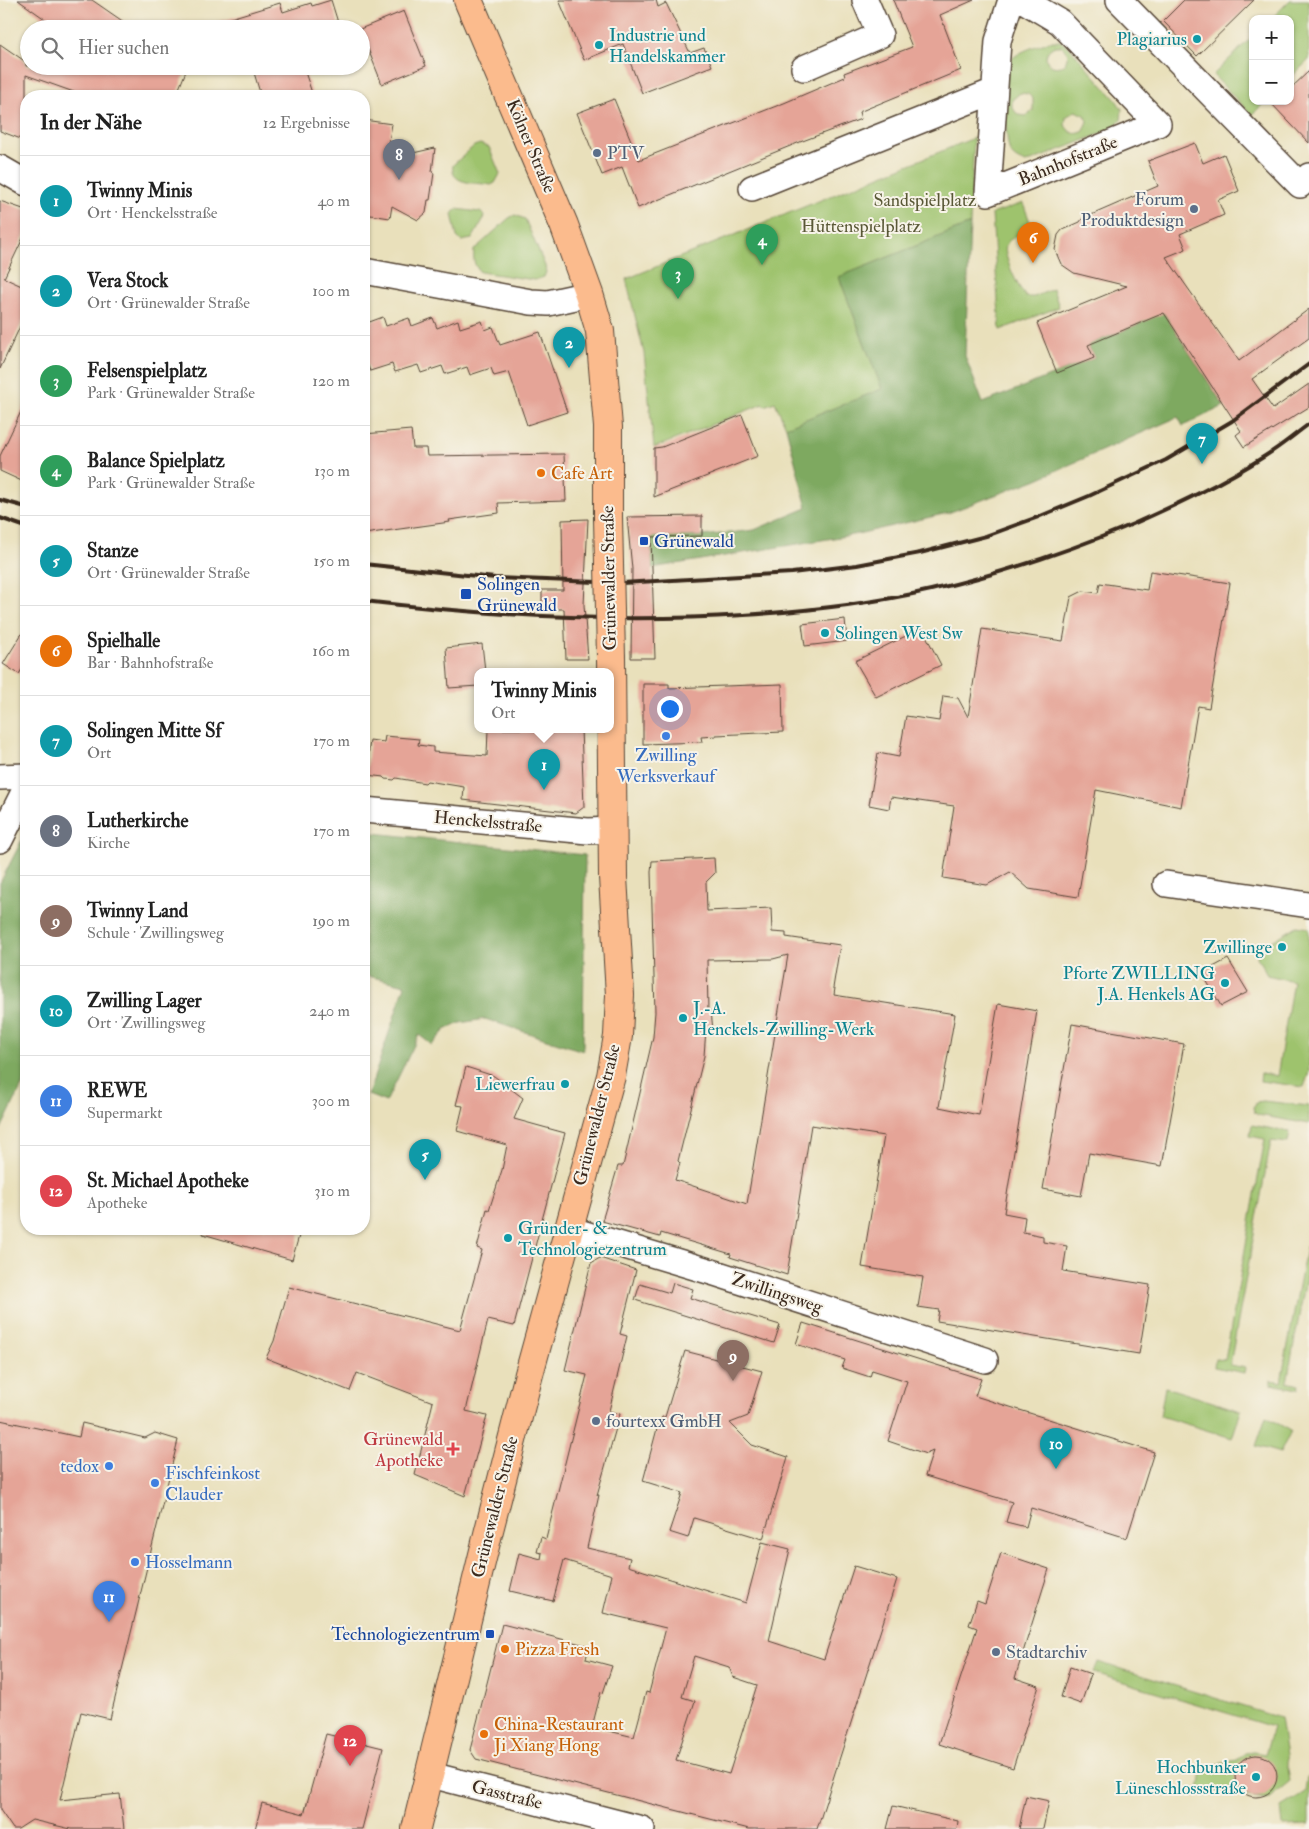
<!DOCTYPE html>
<html lang="de">
<meta charset="utf-8">
<style>
:root{--surface:#fff;--page:#f2f2f2;--text:#222;--muted:#767676;--line:#e0e0e0;--accent:#0f766e}
body{margin:0;font-family:"IM FELL Double Pica",serif;background:var(--page);color:var(--text)}
.controls{position:absolute;right:15px;top:15px;display:grid;overflow:hidden;border-radius:10px;box-shadow:0 1px 4px #0004}
.controls button{width:45px;height:45px;display:grid;place-items:center;padding:0;border:0;border-bottom:1px solid var(--line);background:var(--surface);color:var(--text);font:25px sans-serif}
.you{position:absolute;left:669px;top:708px;width:18px;height:18px;margin:-12px;border:4px solid #fff;border-radius:50%;background:#1a73e8;box-shadow:0 0 0 8px #1a73e833}
.badge{display:grid;place-items:center;width:32px;height:32px;border-radius:50%;background:var(--accent);color:#fff;font-size:16px;font-weight:700}
.pin{position:absolute;translate:-50% -41px;filter:drop-shadow(0 1px 2px #0008)}
.pin::after{content:'';position:absolute;top:26px;width:18px;height:15px;background:inherit;clip-path:polygon(0 0,100% 0,50% 100%)}
.popup{position:absolute;left:474px;top:668px;width:140px;height:65px;box-sizing:border-box;display:grid;place-content:center;border-radius:10px;background:var(--surface);filter:drop-shadow(0 1px 4px #0005);font-size:16px;white-space:nowrap;color:var(--muted)}
.popup b{font-size:19px;color:var(--text)}
.popup::after{content:'';position:absolute;left:50%;top:100%;margin-left:-10px;border:10px solid transparent;border-top-color:var(--surface)}
.list{margin:0;padding:0;list-style:none}
h2{display:flex;justify-content:space-between;align-items:center;height:65px;margin:0;padding:0 20px;font-size:21px}
h2 small{font-size:16px;font-weight:400;color:var(--muted)}
.list li{display:grid;grid-template-columns:32px 1fr auto;gap:15px;align-items:center;box-sizing:border-box;height:90px;padding:0 20px;border-top:1px solid var(--line)}
.list b{display:block;font-size:19px;white-space:nowrap}
.list p{margin:0;font-size:16px;white-space:nowrap;color:var(--muted)}
.list em{font-size:16px;font-style:normal;color:var(--muted)}
.icon{flex:none;width:28px;height:28px;fill:none;stroke:currentColor;stroke-width:2;stroke-linecap:round;stroke-linejoin:round}
.map{position:relative;flex:none;width:1309px;height:1829px;overflow:hidden}
.search{position:absolute;background:var(--surface);box-shadow:0 1px 4px #0004;left:20px;top:20px;width:350px;height:55px;display:flex;align-items:center;gap:12px;box-sizing:border-box;padding:0 18px;border-radius:28px;color:var(--muted);font-size:19px}
.panel{position:absolute;background:var(--surface);box-shadow:0 1px 4px #0004;left:20px;top:90px;width:350px;height:1145px;border-radius:20px}
.map>svg:first-child{display:block}
.green{fill:#9ec36d;stroke:#6c7646;fill-rule:evenodd}
.forest{fill:#7ea960;stroke:#5c6a3f}
.building{fill:#e5a497;fill-rule:evenodd}
.lines{fill:none;stroke-linecap:round;stroke-linejoin:round}
.minor-casing{stroke:#554536;stroke-width:28}
.major-casing{stroke:#554536;stroke-width:30}
.minor{stroke:#fff;stroke-width:25}
.major{stroke:#fbbb8d;stroke-width:28}
.rail{stroke:#3b2a1e;stroke-width:4}
.major-bridge-casing{stroke:#554536;stroke-width:30;stroke-linecap:butt}
.major-bridge{stroke:#fbbb8d;stroke-width:28}
.culture-dot{fill:#0f9aa8;stroke:#f7f3e8;stroke-width:2}
.service-dot{fill:#5c6f8a;stroke:#f7f3e8;stroke-width:2}
.food-dot{fill:#e8710a;stroke:#f7f3e8;stroke-width:2}
.transit-dot{fill:#1a4fb4;stroke:#f7f3e8;stroke-width:2}
.shop-dot{fill:#3f7fe0;stroke:#f7f3e8;stroke-width:2}
.health-dot{fill:#e0444e;stroke:#f7f3e8;stroke-width:2}
.labels{text-anchor:middle;dominant-baseline:central;stroke-width:4;stroke-linejoin:round;paint-order:stroke}
.culture-label{font-size:18px;fill:#0d838f;stroke:#f7f3e8;text-anchor:end}
.street-label{font-size:18px;fill:#3b2a1e;stroke:#f7f3e8}
.service-label{font-size:18px;fill:#4e5e75;stroke:#f7f3e8;text-anchor:start}
.park-label{font-size:18px;fill:#595836;stroke:#f7f3e8}
.food-label{font-size:18px;fill:#c56008;stroke:#f7f3e8;text-anchor:start}
.transit-label{font-size:18px;fill:#164399;stroke:#f7f3e8;text-anchor:start}
.shop-label{font-size:18px;fill:#366cbe;stroke:#f7f3e8;text-anchor:start}
.health-label{font-size:18px;fill:#be3a42;stroke:#f7f3e8;text-anchor:end}
</style>
<div class="map">
<svg width="1309" height="1829" viewBox="0 0 1309 1829">
<rect width="100%" height="100%" fill="#f7f3e8"/>
<filter id="ink" filterUnits="userSpaceOnUse"><feTurbulence type="fractalNoise" baseFrequency=".02" numOctaves="2"/><feDisplacementMap in="SourceGraphic" scale="10" xChannelSelector="R" yChannelSelector="G"/><feConvolveMatrix kernelMatrix="1 2 1 2 8 2 1 2 1" color-interpolation-filters="sRGB"/></filter>
<filter id="wash" filterUnits="userSpaceOnUse"><feTurbulence type="fractalNoise" baseFrequency=".0096" numOctaves="4" result="noise"/><feDisplacementMap in="SourceGraphic" scale="20" xChannelSelector="R" yChannelSelector="G"/><feGaussianBlur stdDeviation="1.12" result="paint"/><feColorMatrix in="noise" values="0 0 0 0 0 0 0 0 0 0 0 0 0 0 0 0 0 1.4 0 .05"/><feComposite in="paint" operator="in"/></filter>
<g filter="url(#wash)">
<rect width="100%" height="100%" fill="#e9e0bb"/>
<path class="green" d="M1290,0H1309V60L1290,78V19H1271Z
M1253,36V101H1266L1252,115L1213,75Z
M1053,41H1060L1069,47L1116,100L1122,109L1121,120L1113,129L1026,163C1020,161 1013,158 1010,152C1005,142 1003,72 1008,63C1015,52 1041,44 1053,41ZM1055,46H1062L1068,54L1065,64C1048,74 1038,53 1055,46ZM1020,93L1028,94L1033,99V111L1026,116L1018,115L1012,107V100ZM1075,111L1085,115L1088,121L1084,131C1076,136 1069,133 1065,125L1066,117Z
M974,138L970,224L839,277L882,389L786,427L775,402L764,406L763,404L654,448L644,353L626,279Z
M480,144L489,147L500,174L495,183L491,185C478,182 449,186 453,165L474,146Z
M1023,203L1033,230C1025,233 1010,236 1006,245C1002,255 1019,289 1026,297H1034L1053,289L1059,307L1000,330L992,214Z
M456,209L480,212L484,215L483,220L472,239L461,241L457,237L452,214Z
M515,215L525,219L545,266L546,272L544,277L535,280L480,272C474,265 473,260 474,250L509,218Z
M1297,926L1309,928V1072L1304,1087L1260,1081L1261,1073L1277,1076L1293,981L1267,975L1257,957L1259,949Z
M1263,1101L1309,1106V1124L1258,1115L1254,1112L1253,1107L1257,1102Z
M1252,1125L1290,1132L1288,1143L1271,1141L1230,1365L1246,1368L1245,1373L1214,1367L1215,1359L1225,1360L1265,1139L1250,1136Z
M1309,1232V1262L1287,1382L1299,1385L1298,1389L1271,1384V1380L1281,1382Z
M1165,1387L1241,1411L1232,1438L1160,1416Z
M1266,1417L1291,1431L1280,1453L1256,1446Z
M1098,1662L1280,1718L1290,1781L1268,1799L1199,1790L1203,1767L1237,1760L1245,1753L1253,1752L1265,1754L1273,1727L1094,1673Z
M1307,1776H1309V1825L1283,1826L1281,1807L1305,1792Z"/>
<path class="forest" d="M970,224L965,356L983,403L1094,358L1088,345L1143,322L1136,270L1224,406L1183,426L1178,417L1035,480L948,513L858,534L652,568L651,537L702,536L754,530L807,508L786,427L882,389L839,277Z
M26,832V1078L0,1131V883Z
M364,832L585,855L583,1051L485,1019L460,1023L445,1030L432,1045L419,1035L386,1102L368,1095L405,985L364,975Z"/>
<g id="blocks">
<path class="building" d="M18,0H92L134,29H59Z
M331,0L340,29H212L211,24L280,3L283,12L311,3L312,6Z
M559,0H656L658,7L666,3L690,53L704,48L712,66L642,93L623,44L584,60Z
M893,0H974L940,15L961,70L859,112L861,119L800,142L638,208L622,167L602,175L577,113L614,99L639,160L784,103L845,77L844,73L912,47Z
M1184,0H1254L1197,56L1163,21Z
M404,11L426,66L382,84L360,29Z
M0,44L26,62V66H188L176,96H85L26,75V141L0,131Z
M252,66H303L313,96H261Z
M1309,71V143L1269,101H1290V89Z
M364,120L392,124L389,141L402,143L400,156L435,148L432,172L434,173L430,200H428L426,213L418,220L392,206L390,218L364,214Z
M1195,143L1203,163L1224,154L1239,191L1218,200L1224,215L1180,234L1186,249L1166,257L1239,361L1309,309V338L1252,379L1273,409L1309,384V407L1244,447L1236,435L1241,431L1164,313L1088,345L1094,358L1057,373L1037,323L1127,286L1074,273L1061,264L1055,250L1058,235L1062,230L1080,222L1082,219L1158,186L1148,161Z
M0,201L26,210L25,234L4,278L26,288V314L0,369Z
M383,317L386,326L409,318L412,326L433,318L437,328L458,320L460,328L482,321L485,330L493,327L500,345L540,332L567,412L527,425L509,372L494,376L491,368L470,375L467,367L445,374L442,366L421,373L418,365L395,372L392,364L370,371L367,363L364,364V324Z
M26,401V483L0,471V456Z
M742,415L758,456L654,497V448L662,447Z
M411,430L413,448H426L427,456L564,454L566,501L498,503L499,513L449,520L450,522L364,534V434Z
M702,516V536L651,537L655,658H631L632,569L627,517Z
M588,519L584,605L588,659H566L564,609H542V590H563L562,520Z
M1150,571L1230,583L1209,708L1198,706L1181,807L1096,790L1078,897L1029,889L1010,872L987,885L943,878L954,806L891,797L889,809L869,805L878,753L899,757L906,716L939,721L943,696L958,698L968,717L982,629L1063,641L1071,597L1083,591L1098,593L1100,583L1147,590Z
M845,619L847,641L805,646L802,624Z
M26,627V663L19,674L3,664Z
M922,628L941,665L876,697L855,661Z
M482,644L485,671H478V686L449,688L446,648Z
M643,684H669V688L782,684L783,732L716,735V736L701,737L702,742L643,744Z
M488,729H581L584,807L576,813L463,800L464,787L427,781L425,783L396,778L394,780L386,779L384,777L366,775L370,740L384,742L385,736L419,739L418,745L433,747V752L487,756Z
M714,858L715,873L706,882L707,911L771,908L772,932L786,933V937L840,945L833,988H835L834,995L955,1014L939,1107L979,1115L998,1004L1037,1011L1004,1213L1025,1217L1023,1232L1043,1236V1242L1067,1246L1063,1271L1150,1285L1139,1354L937,1321L939,1310L918,1307L923,1277L862,1267L884,1136L811,1125L787,1275L730,1257L731,1254L661,1233L660,1237L602,1221L618,1166H623L653,1037L655,1012L651,872L652,861ZM788,955L747,1204L675,1180L680,1163L678,1161L704,1056L706,1029L713,1030L711,1011H708L707,960L773,959Z
M1228,959L1248,992L1221,1006L1202,973Z
M1072,1024L1184,1044L1162,1166L1089,1153L1081,1196L1043,1189Z
M466,1067L494,1076L523,1098L514,1119L565,1133L514,1326L488,1320L466,1411L487,1416L465,1496L415,1475L433,1402L357,1373L350,1391L266,1358L274,1341L289,1287L460,1330L482,1250L477,1248L487,1209L489,1210L502,1170L507,1145L457,1131L463,1106L456,1105Z
M204,1229H301L292,1260L203,1234Z
M600,1258L636,1270L620,1334L627,1336L609,1411L620,1414L597,1495H599L587,1548L630,1558L628,1566L746,1603L762,1542L790,1549L769,1641L824,1659L854,1566L897,1579L817,1829H749L476,1759L470,1750L502,1624L589,1646L586,1659L612,1666L603,1693L601,1692L592,1727L634,1737L646,1692L649,1693L666,1628L603,1613L612,1575L564,1560L553,1601L510,1591L519,1553L541,1559L542,1553L537,1552L541,1537L546,1539L587,1375L565,1370L591,1263ZM694,1656L729,1667L733,1677L757,1685L729,1774L676,1760L695,1701L682,1697Z
M673,1283L693,1289L690,1298L780,1325L774,1343L635,1300L640,1284L670,1293Z
M803,1323L981,1379L975,1396L1154,1452L1127,1538L1031,1508L1026,1527L1006,1522L1012,1502L925,1476L933,1451L926,1454L888,1441L907,1381L872,1370L870,1377L842,1368L845,1360L796,1344Z
M685,1351L762,1371L748,1416L730,1423L752,1445L788,1457L763,1539L694,1518L688,1538L669,1532L682,1493L643,1481L658,1425L659,1426L662,1417H665Z
M0,1420L79,1437L82,1423L145,1438L155,1433L178,1440L110,1719L81,1712L60,1800L120,1794L124,1829H71L32,1820L18,1829H13L0,1810Z
M1001,1553L1049,1569L1015,1678L1039,1686L1013,1768L939,1744L977,1628L969,1625L977,1601L985,1604Z
M1070,1667L1091,1674L1081,1704L1061,1697Z
M326,1734L383,1748L362,1829H255L262,1803L304,1814Z
M1235 1776a21 21 0 1 1 42 0a21 21 0 1 1-42 0Z
M1026,1796L1049,1801L1043,1829H1019Z
M893,1806L958,1821L957,1829H887Z"/>
</g>
</g>
<g filter="url(#ink)">
<use href="#blocks" fill-opacity="0" stroke="#554536" stroke-width="1"/>
<g class="lines">
<defs>
<path id="minor" d="M1011,0L998,41L988,193L1158,124L1060,22L1023,0
M1119,0L1300,185L1309,176
M804,68L880,35L865,0
M0,168L26,183
M752,188L994,91
M364,271L531,302L548,303L589,294
M0,777L26,776
M364,810L588,831L612,830
M0,840L26,788
M1166,884L1309,905
M568,1229L715,1273L985,1360
M431,1775L642,1829"/>
<path id="major" d="M468,0L564,225L589,294L600,331L608,427V517
M416,1829L488,1534L529,1374L611,1076L618,1036L620,995L613,877L611,658"/>
</defs>
<use href="#minor" class="minor-casing"/>
<use href="#major" class="major-casing"/>
<use href="#minor" class="minor"/>
<use href="#major" class="major"/>
<path class="rail" d="M0,500L26,507
M0,518L26,527
M364,564L495,578L622,583L792,573L857,565L920,553L986,536L1038,517L1089,496L1166,460L1232,421L1309,364
M364,601C490,616 617,623 744,615C806,611 870,604 931,590C1000,574 1067,552 1133,524C1178,504 1223,483 1265,456C1280,447 1294,435 1309,424"/>
<defs>
<path id="major-bridge" d="M608,517L611,658"/>
</defs>
<use href="#major-bridge" class="major-bridge-casing"/>
<use href="#major-bridge" class="major-bridge"/>
</g>
</g>
<g class="culture-dot">
<circle cx="1197" cy="39" r="5"/>
<circle cx="599" cy="45" r="5"/>
<circle cx="825" cy="633" r="5"/>
<circle cx="1282" cy="947" r="5"/>
<circle cx="1225" cy="983" r="5"/>
<circle cx="683" cy="1018" r="5"/>
<circle cx="565" cy="1084" r="5"/>
<circle cx="508" cy="1238" r="5"/>
<circle cx="1256" cy="1777" r="5"/>
</g>
<g class="service-dot">
<circle cx="597" cy="153" r="5"/>
<circle cx="1194" cy="209" r="5"/>
<circle cx="596" cy="1421" r="5"/>
<circle cx="996" cy="1652" r="5"/>
</g>
<g class="food-dot">
<circle cx="541" cy="473" r="5"/>
<circle cx="505" cy="1649" r="5"/>
<circle cx="484" cy="1734" r="5"/>
</g>
<g class="transit-dot">
<rect x="639" y="536" width="10" height="10" rx="2.5"/>
<rect x="460" y="588" width="12" height="12" rx="2.5"/>
<rect x="485" y="1629" width="10" height="10" rx="2.5"/>
</g>
<g class="shop-dot">
<circle cx="666" cy="736" r="5"/>
<circle cx="109" cy="1466" r="5"/>
<circle cx="155" cy="1483" r="5"/>
<circle cx="135" cy="1562" r="5"/>
</g>
<path class="health-dot" d="M450.5 1441.5h5v5h5v5h-5v5h-5v-5h-5v-5h5z"/>
<g class="labels">
<g class="culture-label">
<text x="609" y="35" text-anchor="start">Industrie und<tspan x="609" dy="21">Handelskammer</tspan></text>
<text x="1187" y="39">Plagiarius</text>
<text x="835" y="633" text-anchor="start">Solingen West Sw</text>
<text x="1272" y="947">Zwillinge</text>
<text x="1215" y="973">Pforte ZWILLING<tspan x="1215" dy="21">J.A. Henkels AG</tspan></text>
<text x="693" y="1008" text-anchor="start">J.-A.<tspan x="693" dy="21">Henckels-Zwilling-Werk</tspan></text>
<text x="555" y="1084">Liewerfrau</text>
<text x="518" y="1228" text-anchor="start">Gründer- &amp;<tspan x="518" dy="21">Technologiezentrum</tspan></text>
<text x="1246" y="1767">Hochbunker<tspan x="1246" dy="21">Lüneschlossstraße</tspan></text>
</g>
<g class="street-label">
<text transform="translate(531 146) rotate(67)">Kölner Straße</text>
<text transform="translate(1068 161) rotate(-22)">Bahnhofstraße</text>
<text transform="translate(609 578) rotate(-91)">Grünewalder Straße</text>
<text transform="translate(488 822) rotate(5)">Henckelsstraße</text>
<text transform="translate(597 1115) rotate(-76)">Grünewalder Straße</text>
<text transform="translate(777 1293) rotate(18)">Zwillingsweg</text>
<text transform="translate(495 1507) rotate(-76)">Grünewalder Straße</text>
<text transform="translate(507 1795) rotate(14)">Gasstraße</text>
</g>
<g class="service-label">
<text x="607" y="153">PTV</text>
<text x="1184" y="199" text-anchor="end">Forum<tspan x="1184" dy="21">Produktdesign</tspan></text>
<text x="606" y="1421">fourtexx GmbH</text>
<text x="1006" y="1652">Stadtarchiv</text>
</g>
<g class="park-label">
<text x="925" y="200">Sandspielplatz</text>
<text x="861" y="226">Hüttenspielplatz</text>
</g>
<g class="food-label">
<text x="551" y="473">Cafe Art</text>
<text x="515" y="1649">Pizza Fresh</text>
<text x="494" y="1724">China-Restaurant<tspan x="494" dy="21">Ji Xiang Hong</tspan></text>
</g>
<g class="transit-label">
<text x="654" y="541">Grünewald</text>
<text x="477" y="584">Solingen<tspan x="477" dy="21">Grünewald</tspan></text>
<text x="480" y="1634" text-anchor="end">Technologiezentrum</text>
</g>
<g class="shop-label">
<text x="666" y="755" text-anchor="middle">Zwilling<tspan x="666" dy="21">Werksverkauf</tspan></text>
<text x="99" y="1466" text-anchor="end">tedox</text>
<text x="165" y="1473">Fischfeinkost<tspan x="165" dy="21">Clauder</tspan></text>
<text x="145" y="1562">Hosselmann</text>
</g>
<g class="health-label">
<text x="443" y="1439">Grünewald<tspan x="443" dy="21">Apotheke</tspan></text>
</g>
</g>
</svg>
<div class="controls">
<button>+</button>
<button>−</button>
</div>
<div class="you"></div>
<div class="pin badge" style="left:544px;top:790px;background:#0f9aa8">1</div>
<div class="popup"><b>Twinny Minis</b>Ort</div>
<div class="pin badge" style="left:569px;top:368px;background:#0f9aa8">2</div>
<div class="pin badge" style="left:678px;top:299px;background:#2e9e5b">3</div>
<div class="pin badge" style="left:762px;top:265px;background:#2e9e5b">4</div>
<div class="pin badge" style="left:425px;top:1180px;background:#0f9aa8">5</div>
<div class="pin badge" style="left:1033px;top:263px;background:#e8710a">6</div>
<div class="pin badge" style="left:1202px;top:464px;background:#0f9aa8">7</div>
<div class="pin badge" style="left:399px;top:180px;background:#6b7280">8</div>
<div class="pin badge" style="left:733px;top:1381px;background:#8d6e63">9</div>
<div class="pin badge" style="left:1056px;top:1469px;background:#0f9aa8">10</div>
<div class="pin badge" style="left:109px;top:1622px;background:#3f7fe0">11</div>
<div class="pin badge" style="left:350px;top:1766px;background:#e0444e">12</div>
<div class="search"><svg class="icon" aria-label="search" viewBox="0 0 24 24"><circle cx="10" cy="10" r="6"/><path d="M15 15l6 6"/></svg>Hier suchen</div>
<section class="panel">
<h2>In der Nähe<small>12 Ergebnisse</small></h2>
<ul class="list">
<li><span class="badge" style="background:#0f9aa8">1</span><div><b>Twinny Minis</b><p>Ort · Henckelsstraße</p></div><em>40 m</em></li>
<li><span class="badge" style="background:#0f9aa8">2</span><div><b>Vera Stock</b><p>Ort · Grünewalder Straße</p></div><em>100 m</em></li>
<li><span class="badge" style="background:#2e9e5b">3</span><div><b>Felsenspielplatz</b><p>Park · Grünewalder Straße</p></div><em>120 m</em></li>
<li><span class="badge" style="background:#2e9e5b">4</span><div><b>Balance Spielplatz</b><p>Park · Grünewalder Straße</p></div><em>130 m</em></li>
<li><span class="badge" style="background:#0f9aa8">5</span><div><b>Stanze</b><p>Ort · Grünewalder Straße</p></div><em>150 m</em></li>
<li><span class="badge" style="background:#e8710a">6</span><div><b>Spielhalle</b><p>Bar · Bahnhofstraße</p></div><em>160 m</em></li>
<li><span class="badge" style="background:#0f9aa8">7</span><div><b>Solingen Mitte Sf</b><p>Ort</p></div><em>170 m</em></li>
<li><span class="badge" style="background:#6b7280">8</span><div><b>Lutherkirche</b><p>Kirche</p></div><em>170 m</em></li>
<li><span class="badge" style="background:#8d6e63">9</span><div><b>Twinny Land</b><p>Schule · Zwillingsweg</p></div><em>190 m</em></li>
<li><span class="badge" style="background:#0f9aa8">10</span><div><b>Zwilling Lager</b><p>Ort · Zwillingsweg</p></div><em>240 m</em></li>
<li><span class="badge" style="background:#3f7fe0">11</span><div><b>REWE</b><p>Supermarkt</p></div><em>300 m</em></li>
<li><span class="badge" style="background:#e0444e">12</span><div><b>St. Michael Apotheke</b><p>Apotheke</p></div><em>310 m</em></li>
</ul>
</section>
</div>
